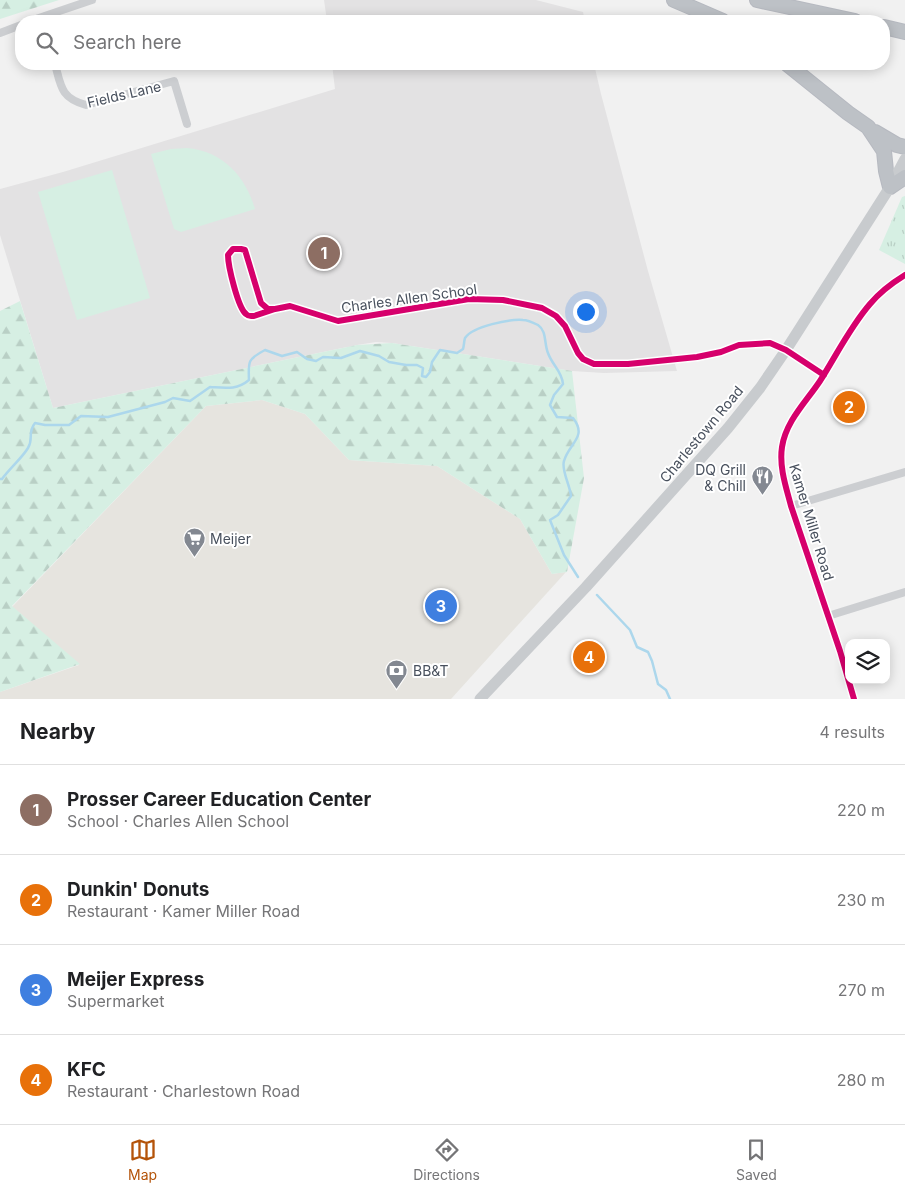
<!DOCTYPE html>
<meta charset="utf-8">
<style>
:root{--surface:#fff;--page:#f6f6f6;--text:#202124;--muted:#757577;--line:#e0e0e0;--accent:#b45309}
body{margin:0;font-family:Inter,sans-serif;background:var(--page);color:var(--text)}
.controls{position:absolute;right:15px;bottom:15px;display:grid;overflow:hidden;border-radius:10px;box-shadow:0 2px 12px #0003}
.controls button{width:45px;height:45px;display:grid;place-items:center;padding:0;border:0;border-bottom:1px solid var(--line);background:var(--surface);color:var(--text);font:25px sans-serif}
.you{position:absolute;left:585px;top:311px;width:18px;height:18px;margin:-12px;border:4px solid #fff;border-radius:50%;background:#1a73e8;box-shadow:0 0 0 8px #1a73e833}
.badge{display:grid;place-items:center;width:32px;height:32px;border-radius:50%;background:var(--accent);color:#fff;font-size:16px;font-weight:700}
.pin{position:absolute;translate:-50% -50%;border:2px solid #fff;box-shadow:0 1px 5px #0006}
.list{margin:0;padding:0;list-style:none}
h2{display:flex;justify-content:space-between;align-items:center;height:65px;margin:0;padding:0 20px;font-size:21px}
h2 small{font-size:16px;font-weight:400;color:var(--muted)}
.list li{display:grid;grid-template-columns:32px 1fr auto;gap:15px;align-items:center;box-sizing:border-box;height:90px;padding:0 20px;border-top:1px solid var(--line)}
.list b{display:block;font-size:19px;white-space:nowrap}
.list p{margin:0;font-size:16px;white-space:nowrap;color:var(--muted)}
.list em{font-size:16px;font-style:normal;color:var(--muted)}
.icon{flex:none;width:28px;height:28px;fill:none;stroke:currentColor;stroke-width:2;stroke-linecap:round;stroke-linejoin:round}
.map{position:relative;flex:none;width:905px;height:699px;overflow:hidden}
.search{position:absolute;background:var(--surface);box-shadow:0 2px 12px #0003;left:15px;right:15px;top:15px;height:55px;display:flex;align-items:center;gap:12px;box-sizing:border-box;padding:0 18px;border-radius:20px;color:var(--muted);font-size:19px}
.sheet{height:425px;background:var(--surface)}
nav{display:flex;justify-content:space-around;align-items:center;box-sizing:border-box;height:70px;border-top:1px solid var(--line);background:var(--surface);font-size:14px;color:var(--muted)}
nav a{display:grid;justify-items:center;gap:2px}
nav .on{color:var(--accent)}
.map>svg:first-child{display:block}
.commercial{fill:#e6e4df}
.education{fill:#e3e2e3}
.grass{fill:url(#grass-tufts)}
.forest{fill:url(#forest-firs)}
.garden{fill:#d6efe3}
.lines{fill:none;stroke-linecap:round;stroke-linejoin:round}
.stream{stroke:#acd7ec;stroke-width:2.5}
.motorway-casing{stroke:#b6b9c0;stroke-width:16}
.minor{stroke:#ccced1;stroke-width:8}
.primary{stroke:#c8cbce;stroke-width:11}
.motorway{stroke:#bdc1c6;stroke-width:14}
.cycleway-casing{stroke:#fff;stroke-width:9}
.cycleway{stroke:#d6006c;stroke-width:6}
.labels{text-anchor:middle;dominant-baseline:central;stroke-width:4;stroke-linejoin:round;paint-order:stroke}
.street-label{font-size:14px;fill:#48505d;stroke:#fff}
.poi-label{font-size:14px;fill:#48505d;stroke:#fff;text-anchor:start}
</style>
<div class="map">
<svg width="905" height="699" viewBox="0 0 905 699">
<defs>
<pattern id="grass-tufts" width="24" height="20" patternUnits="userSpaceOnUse" patternTransform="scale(1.25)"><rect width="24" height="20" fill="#d6efe3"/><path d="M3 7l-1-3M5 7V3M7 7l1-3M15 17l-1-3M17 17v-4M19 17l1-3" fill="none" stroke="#b9cfc5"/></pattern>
<pattern id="forest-firs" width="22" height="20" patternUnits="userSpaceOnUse" patternTransform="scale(1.25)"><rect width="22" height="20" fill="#d6efe3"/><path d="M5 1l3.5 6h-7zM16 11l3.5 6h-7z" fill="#b9cfc5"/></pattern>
</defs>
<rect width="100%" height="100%" fill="#f1f1f1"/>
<path class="commercial" d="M262,400L305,414L349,460L437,466L520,519L552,574L566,572L451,699H0V692L79,665L12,607L206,406Z"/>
<path class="education" d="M324,0H536L583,12L585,21H327Z
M332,64H594L601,94L648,271L677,371L604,373L572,371L392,343L376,342L357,345L53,408L0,235V189L63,172L335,89Z"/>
<path class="grass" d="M905,196V264L879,250L902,197Z"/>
<path class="forest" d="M0,0H59L0,19Z
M20,301L53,408L357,345L392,343L572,371L584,478L567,572L552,574L520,519L437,466L349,460L305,414L262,400L206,406L12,606L80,664L0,692V311Z"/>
<path class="garden" d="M187,148C223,151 246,177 255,209L181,232L174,229L151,154L171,149Z
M112,170L150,298L77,320L38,192Z"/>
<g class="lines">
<path class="stream" d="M0,479H2C10,468 22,458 28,448C34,438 27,433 35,423L45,425H69L81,416L108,417L165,402L173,398L190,401L210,387C226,388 237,390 249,380C248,361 248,359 265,350L282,356L297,352L307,359L316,361L323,357L341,358L360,351L379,356L389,362L406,365H417L423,368L422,376L426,377L430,372L432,362L440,350L457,353L463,349C464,346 464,341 465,338C473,326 510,319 523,320C528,320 534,323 538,325C547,331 544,344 548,353C552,365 562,371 563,384L554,395L550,405L557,417L573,418C588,437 569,443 564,461C561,470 570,485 571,496L558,515L550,520L564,555L578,577
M597,595L630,630L637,647L648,652L652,661L658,684L666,690L670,699"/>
<defs>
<path id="motorway" d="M674,0L723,21
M757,0L855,21
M884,27L905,32
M787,64L848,113L868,127L884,151L886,171L890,187L905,177
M875,132L897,145L905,147"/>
</defs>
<use href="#motorway" class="motorway-casing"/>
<path class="minor" d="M30,21L92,0
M0,33L21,25
M55,64C61,87 61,98 86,105L174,81L187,124
M275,309H268L261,303L245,250L241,249H233L228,255C228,266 238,308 246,314C249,317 250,316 254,316L275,309L290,306L338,321L469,299L503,300L542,308L556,316L565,326L578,353L583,359L594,364H628L697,357L721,352L739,345L770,343L786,350L824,375
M791,506L905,472
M828,616L905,592
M854,699L840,651L791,506C786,487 779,467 782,447C786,421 806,402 820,381C836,356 850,327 870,304C880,292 892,283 905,275"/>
<path class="primary" d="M480,699L586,587L728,428L760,388L786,350L890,187L905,159"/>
<use href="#motorway" class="motorway"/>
<defs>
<path id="cycleway" d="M275,309H268L261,303L245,250L241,249H233L228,255C228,266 238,308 246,314C249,317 250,316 254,316L275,309L290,306L338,321L469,299L503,300L542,308L556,316L565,326L578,353L583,359L594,364H628L697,357L721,352L739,345L770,343L786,350L824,375
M854,699L840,651L791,506C786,487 779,467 782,447C786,421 806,402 820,381C836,356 850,327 870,304C880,292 892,283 905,275"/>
</defs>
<use href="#cycleway" class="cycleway-casing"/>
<use href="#cycleway" class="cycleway"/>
</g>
<defs>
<symbol id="restaurant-pin" viewBox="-11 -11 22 30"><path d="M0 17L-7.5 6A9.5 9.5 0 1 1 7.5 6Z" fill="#838891" stroke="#fff"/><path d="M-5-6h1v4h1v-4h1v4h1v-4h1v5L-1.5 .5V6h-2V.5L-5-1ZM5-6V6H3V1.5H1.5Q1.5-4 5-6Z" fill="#fff"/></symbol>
<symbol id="supermarket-pin" viewBox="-11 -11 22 30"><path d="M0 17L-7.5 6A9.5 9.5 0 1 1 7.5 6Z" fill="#838891" stroke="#fff"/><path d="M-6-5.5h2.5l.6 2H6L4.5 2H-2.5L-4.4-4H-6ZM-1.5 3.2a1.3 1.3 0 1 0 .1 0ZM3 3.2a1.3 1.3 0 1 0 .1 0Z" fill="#fff"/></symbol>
<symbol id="bank-pin" viewBox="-11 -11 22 30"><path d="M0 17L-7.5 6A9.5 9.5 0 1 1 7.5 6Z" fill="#838891" stroke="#fff"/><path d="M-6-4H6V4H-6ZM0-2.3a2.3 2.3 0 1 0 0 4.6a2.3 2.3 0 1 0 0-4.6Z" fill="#fff"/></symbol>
</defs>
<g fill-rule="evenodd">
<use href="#restaurant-pin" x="750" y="464" width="25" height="34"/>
<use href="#supermarket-pin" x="182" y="526" width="25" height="34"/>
<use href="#bank-pin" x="384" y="658" width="25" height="34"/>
</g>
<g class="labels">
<g class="street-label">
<text transform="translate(124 94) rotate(-13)">Fields Lane</text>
<text transform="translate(409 298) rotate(-8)">Charles Allen School</text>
<text transform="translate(701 434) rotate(-50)">Charlestown Road</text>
<text transform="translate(812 522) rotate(73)">Kamer Miller Road</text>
</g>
<g class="poi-label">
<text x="746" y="469" text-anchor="end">DQ Grill<tspan x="746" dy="16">&amp; Chill</tspan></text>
<text x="210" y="538">Meijer</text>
<text x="413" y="670">BB&amp;T</text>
</g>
</g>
</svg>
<div class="controls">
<button><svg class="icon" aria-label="layers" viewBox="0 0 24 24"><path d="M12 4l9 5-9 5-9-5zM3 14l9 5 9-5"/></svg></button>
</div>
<div class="you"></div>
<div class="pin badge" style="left:324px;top:253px;background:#8d6e63">1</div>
<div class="pin badge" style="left:849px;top:407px;background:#e8710a">2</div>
<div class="pin badge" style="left:441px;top:606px;background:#3f7fe0">3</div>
<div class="pin badge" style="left:589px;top:657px;background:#e8710a">4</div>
<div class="search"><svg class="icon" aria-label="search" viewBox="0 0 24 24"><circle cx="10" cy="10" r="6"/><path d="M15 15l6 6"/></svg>Search here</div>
</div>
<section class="sheet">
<h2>Nearby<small>4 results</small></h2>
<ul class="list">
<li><span class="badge" style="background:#8d6e63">1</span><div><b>Prosser Career Education Center</b><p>School · Charles Allen School</p></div><em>220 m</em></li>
<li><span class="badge" style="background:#e8710a">2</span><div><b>Dunkin' Donuts</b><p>Restaurant · Kamer Miller Road</p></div><em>230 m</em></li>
<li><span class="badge" style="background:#3f7fe0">3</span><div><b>Meijer Express</b><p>Supermarket</p></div><em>270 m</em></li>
<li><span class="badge" style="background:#e8710a">4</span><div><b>KFC</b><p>Restaurant · Charlestown Road</p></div><em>280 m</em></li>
</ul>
</section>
<nav>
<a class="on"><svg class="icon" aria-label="map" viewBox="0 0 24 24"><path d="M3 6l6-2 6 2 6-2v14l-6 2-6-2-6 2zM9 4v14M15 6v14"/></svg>Map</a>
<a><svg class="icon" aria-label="directions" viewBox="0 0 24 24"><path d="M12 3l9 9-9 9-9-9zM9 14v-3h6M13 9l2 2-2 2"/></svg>Directions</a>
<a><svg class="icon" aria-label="saved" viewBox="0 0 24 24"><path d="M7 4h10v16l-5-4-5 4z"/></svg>Saved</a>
</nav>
